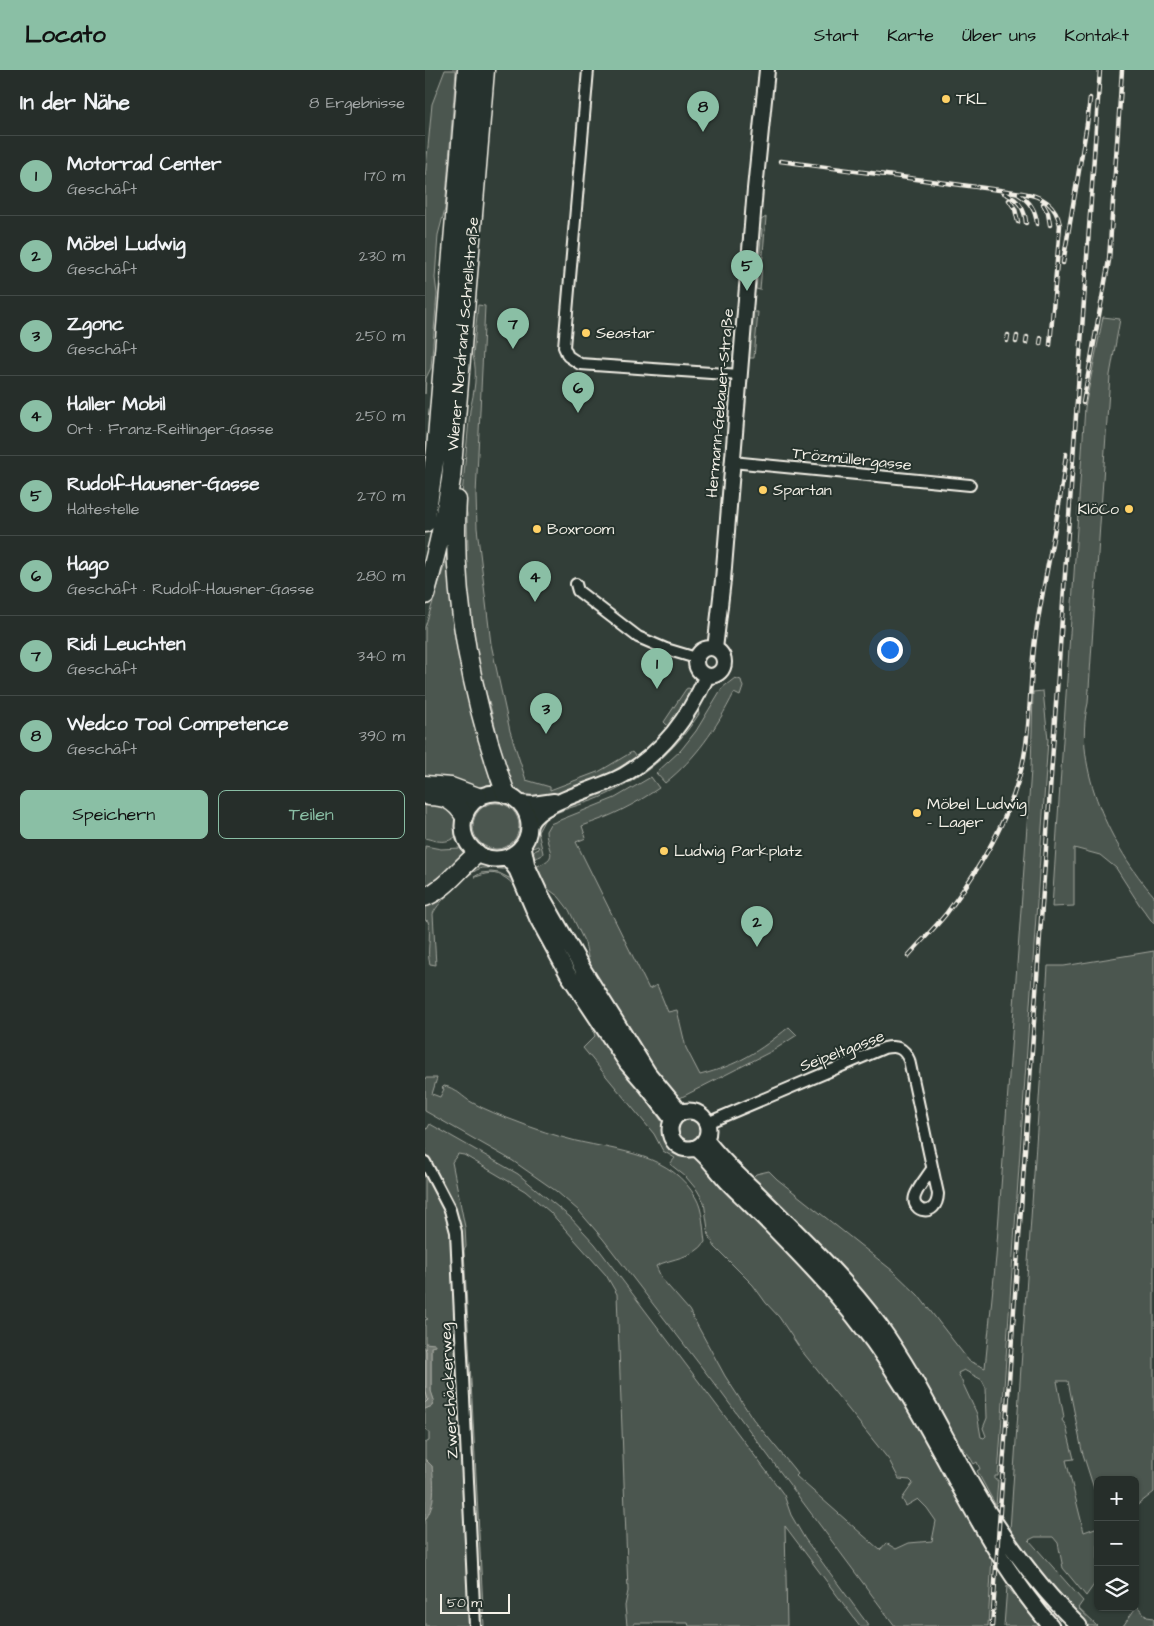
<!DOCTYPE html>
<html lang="de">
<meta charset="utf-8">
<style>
:root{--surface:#262e2a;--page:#2e3632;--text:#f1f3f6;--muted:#a4a8a8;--line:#424a47;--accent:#8abfa5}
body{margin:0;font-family:"Architects Daughter",sans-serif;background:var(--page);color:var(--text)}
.controls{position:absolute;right:15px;bottom:15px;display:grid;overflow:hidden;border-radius:8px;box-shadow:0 1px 4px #0004}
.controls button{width:45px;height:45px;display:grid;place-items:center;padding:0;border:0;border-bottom:1px solid var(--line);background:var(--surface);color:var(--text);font:25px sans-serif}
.scale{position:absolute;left:15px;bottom:12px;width:70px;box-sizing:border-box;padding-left:5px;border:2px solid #f4f1e8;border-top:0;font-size:14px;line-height:18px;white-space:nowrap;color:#f4f1e8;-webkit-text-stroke:4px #26332d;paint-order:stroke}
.you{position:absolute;left:464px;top:579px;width:18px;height:18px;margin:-12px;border:4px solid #fff;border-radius:50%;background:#1a73e8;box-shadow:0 0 0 8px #1a73e833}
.badge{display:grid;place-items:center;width:32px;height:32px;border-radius:50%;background:var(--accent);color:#111;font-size:16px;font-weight:700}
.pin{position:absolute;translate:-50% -41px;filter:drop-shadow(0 1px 2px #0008)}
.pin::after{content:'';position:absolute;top:26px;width:18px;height:15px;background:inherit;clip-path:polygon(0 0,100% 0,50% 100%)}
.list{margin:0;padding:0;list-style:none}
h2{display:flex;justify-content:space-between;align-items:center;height:65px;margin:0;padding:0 20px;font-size:21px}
h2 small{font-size:16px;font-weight:400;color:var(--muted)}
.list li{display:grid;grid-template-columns:32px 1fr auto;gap:15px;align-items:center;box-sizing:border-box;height:80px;padding:0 20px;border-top:1px solid var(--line)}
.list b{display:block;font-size:19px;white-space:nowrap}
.list p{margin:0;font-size:16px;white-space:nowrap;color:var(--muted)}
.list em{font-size:16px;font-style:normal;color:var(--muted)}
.actions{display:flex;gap:10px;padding:15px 20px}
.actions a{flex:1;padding:11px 0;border:1px solid var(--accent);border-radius:8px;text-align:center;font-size:18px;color:var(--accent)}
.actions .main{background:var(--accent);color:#111}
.icon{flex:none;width:28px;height:28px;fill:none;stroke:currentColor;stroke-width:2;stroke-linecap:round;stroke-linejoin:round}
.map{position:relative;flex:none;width:729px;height:1556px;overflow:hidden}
header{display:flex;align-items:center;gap:30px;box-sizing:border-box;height:70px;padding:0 25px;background:var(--accent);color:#111}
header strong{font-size:24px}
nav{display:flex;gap:28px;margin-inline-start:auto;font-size:18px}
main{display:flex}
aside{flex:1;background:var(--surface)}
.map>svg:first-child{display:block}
.green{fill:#4c564f;stroke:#a0a49c;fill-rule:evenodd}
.water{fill:#727972;stroke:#a6a9a1}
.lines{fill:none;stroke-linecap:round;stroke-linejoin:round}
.shore{stroke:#c0c1b9;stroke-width:1}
.street-casing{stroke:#f4f1e8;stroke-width:14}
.secondary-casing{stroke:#f4f1e8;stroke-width:18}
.primary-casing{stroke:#f4f1e8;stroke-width:19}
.highway-casing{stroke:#f4f1e8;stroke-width:21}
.street{stroke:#26332d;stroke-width:10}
.secondary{stroke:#26332d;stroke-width:14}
.primary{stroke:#26332d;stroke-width:15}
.highway{stroke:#26332d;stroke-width:18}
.rail-casing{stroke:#f4f1e8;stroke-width:4.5}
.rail{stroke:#26332d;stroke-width:2.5;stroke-dasharray:8;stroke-linecap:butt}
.poi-dot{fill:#ffd166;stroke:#26332d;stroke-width:2}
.labels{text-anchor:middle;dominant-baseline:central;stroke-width:4;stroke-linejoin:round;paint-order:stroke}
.poi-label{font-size:16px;fill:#f4f1e8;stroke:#26332d;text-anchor:start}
.street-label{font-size:16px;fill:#f4f1e8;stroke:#26332d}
</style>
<header>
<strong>Locato</strong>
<nav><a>Start</a><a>Karte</a><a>Über uns</a><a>Kontakt</a></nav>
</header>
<main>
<aside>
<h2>In der Nähe<small>8 Ergebnisse</small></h2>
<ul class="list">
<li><span class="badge">1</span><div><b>Motorrad Center</b><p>Geschäft</p></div><em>170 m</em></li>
<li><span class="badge">2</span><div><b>Möbel Ludwig</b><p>Geschäft</p></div><em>230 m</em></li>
<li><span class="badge">3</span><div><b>Zgonc</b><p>Geschäft</p></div><em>250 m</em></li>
<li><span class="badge">4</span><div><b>Haller Mobil</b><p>Ort · Franz-Reitlinger-Gasse</p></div><em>250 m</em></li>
<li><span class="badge">5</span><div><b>Rudolf-Hausner-Gasse</b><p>Haltestelle</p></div><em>270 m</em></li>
<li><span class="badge">6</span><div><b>Hago</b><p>Geschäft · Rudolf-Hausner-Gasse</p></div><em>280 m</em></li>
<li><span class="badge">7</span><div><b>Ridi Leuchten</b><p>Geschäft</p></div><em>340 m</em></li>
<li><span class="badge">8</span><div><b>Wedco Tool Competence</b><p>Geschäft</p></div><em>390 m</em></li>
</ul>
<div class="actions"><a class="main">Speichern</a><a>Teilen</a></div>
</aside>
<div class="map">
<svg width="729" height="1556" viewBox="0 0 729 1556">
<rect width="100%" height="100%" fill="#323e38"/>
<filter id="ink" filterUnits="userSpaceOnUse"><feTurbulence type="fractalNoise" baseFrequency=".02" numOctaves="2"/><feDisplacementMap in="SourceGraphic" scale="10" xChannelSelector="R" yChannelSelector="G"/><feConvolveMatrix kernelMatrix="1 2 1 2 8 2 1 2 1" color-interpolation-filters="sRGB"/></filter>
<g filter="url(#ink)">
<path class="green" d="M20,0H31V1L20,139L13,165L10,208L12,224L6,298L1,308L0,324V109L7,34Z
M341,147L335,220L331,219L337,159L333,157L336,150Z
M53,235L60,236L51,425L52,458L66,574L85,661L101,710L125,717V720L175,701L207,682L211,687L188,701L164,712L165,714L150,720L110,729H103L87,719L73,680L74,672L64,631L55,609L42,521L38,486L43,479L42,444L37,425L45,340C49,323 53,303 48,286Z
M327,242H333L329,288H323Z
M678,247L695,249L685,305L663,633C647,698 687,778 729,826V854L714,834L691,798L675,785L649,778V836L627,837L660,337Z
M25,478L70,716L51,718L0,707V557Z
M310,608L316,610L318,617L315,626L309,623C291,659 271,688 240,713L231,703L256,680L271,661L297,618Z
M263,618L268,620L262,633L244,657L239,652L261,619Z
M618,621L623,670L573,1406H570V1410H573L571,1436L552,1401L555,1399L552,1392L549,1394L543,1384L533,1373L484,1287L353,1134L327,1108L331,1104L344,1101L352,1109L468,1201L493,1225L544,1291L560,1298L571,1187L606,700L608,622ZM539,1300L557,1310L561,1318L562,1348L558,1358L561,1366L559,1368L556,1367L552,1344L533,1303Z
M273,640L274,644C249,682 217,710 174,728C158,735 134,739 120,749L113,762L118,783L116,786L105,790L106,782L114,779L113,776L105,779L114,753L117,749L136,738L187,718L199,712L251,670Z
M226,707L234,718C209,735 185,747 157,756L161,768L151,772L224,919L232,915L243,942L252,940L261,978L275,1005C313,995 333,982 364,957L372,965L349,980L253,1029L220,986L184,934L164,892L160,873L144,840L134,827L114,812L108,798C137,786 122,784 121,761L125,754L190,728Z
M48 756a23 23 0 1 1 46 0a23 23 0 1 1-46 0Z
M0,734L15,735L30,744L32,765C23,775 11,771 0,768Z
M0,776L16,779L36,778L41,784L0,822Z
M53,795H76L85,799C76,800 66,797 57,798C45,800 12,833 8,844L11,895L5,894C1,882 7,866 3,851L0,850V835C23,828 35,808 53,795Z
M66,802L74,803L84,808L90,806L175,964L240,1056V1067L245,1076L251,1082L258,1085H267L295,1111L387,1204L454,1289L491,1351L550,1460L567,1486L563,1556H470L295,1321L178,1169L154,1141L131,1121L88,1091L0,1041V1008H12L7,1024L15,1027L19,1019L17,1018L19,1016C30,1017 38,1028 48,1033C61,1040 76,1046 90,1051C110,1059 131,1066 151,1071C194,1081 247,1084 271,1128C278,1140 278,1158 280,1172C270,1188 246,1188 231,1196L237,1209L264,1240L300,1306L328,1349L373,1404L371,1406L455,1480L461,1473L471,1479L484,1473L507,1471L511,1451L502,1438L493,1429L481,1436L477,1429L488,1413L485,1410L474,1409L464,1390L376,1280L354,1247L341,1233L328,1215L290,1177L284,1166L279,1132L272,1120L261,1107L245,1094L250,1088L238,1081L229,1064L158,978L170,966L165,952L126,890L91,818C83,808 73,801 60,804C56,805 52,807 49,807L56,803Z
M729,881V1422L710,1437V1410H673V1431L657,1381L643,1311H632L639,1347L637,1350L641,1356L649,1389L641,1390L659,1462L673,1457V1509L661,1526L638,1498L633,1473L628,1467H610L604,1470L658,1531L653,1538L672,1556H663L633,1524L602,1488L585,1460L623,896H639Z
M250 1060a14 14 0 1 1 28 0a14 14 0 1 1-28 0Z
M5,1054L93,1104L145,1147L170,1174L348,1410L359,1425L366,1445L380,1469L444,1556H435L360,1456L362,1556H264L263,1553H209V1556H202L200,1536L203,1521L192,1224L181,1205L125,1142L100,1121L39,1085L33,1084L27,1092L40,1157L41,1177L39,1180L59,1556H55L36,1164L35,1155L28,1136L0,1084V1058L2,1059Z
M0,1099L22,1144L27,1164L45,1556H0V1450H1L7,1396L0,1389V1373L4,1371V1362L0,1359V1339L7,1336L9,1330L6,1322V1276H10V1275L0,1273V1250L3,1249L0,1247Z
M582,1516L614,1556H579Z
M712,1536L722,1547L729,1548V1556H698Z"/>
<path class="water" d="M0,1273L10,1274V1276L6,1277V1321L9,1330L7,1336L0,1339Z
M0,1389L7,1396C9,1413 11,1436 0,1450Z"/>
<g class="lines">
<path class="shore" d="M0,1278L1,1281V1322L3,1330L0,1333"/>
<defs>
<path id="street" d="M163,0L139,277L143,286L155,294L315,305
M307,392L545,415
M151,514L153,521L213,567L241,579L271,588
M282,1053L459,978C472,975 479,978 484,990L513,1124C512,1149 485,1142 490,1126C493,1117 502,1107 507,1099
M0,1092L25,1140L31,1162L50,1556"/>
<path id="secondary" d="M271 592a14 14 0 1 1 28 0a14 14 0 1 1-28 0Z
M290,579L298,510L330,119L342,0
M95,733L108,734L129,731
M105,754C115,731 177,718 199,705C240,680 262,649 282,606"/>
<path id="primary" d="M38 756a33 33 0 1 1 66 0a33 33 0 1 1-66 0Z
M98,776L102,796L114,822L159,901L223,1003L256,1043
M83,788L92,800L113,849L143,904L202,993L221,1015L248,1050
M245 1060a19 19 0 1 1 38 0a19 19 0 1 1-38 0Z
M281,1070C296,1090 313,1105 331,1122C373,1164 418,1206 454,1255C502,1321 532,1399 579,1466C601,1498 626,1529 654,1556
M271,1078C283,1087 290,1098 300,1109C307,1117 316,1125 324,1133C384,1193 437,1247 481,1321C529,1400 565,1486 626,1556"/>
<path id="highway" d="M32,430C26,526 48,634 81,724
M0,453L11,380L42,0
M0,525C11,486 20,448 26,409L60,0
M0,715L26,717L53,727
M3,726C20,726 29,730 39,745
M0,827C22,818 34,798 52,784"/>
</defs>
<use href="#street" class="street-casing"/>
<use href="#secondary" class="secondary-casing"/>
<use href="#primary" class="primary-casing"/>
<use href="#highway" class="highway-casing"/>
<use href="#street" class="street"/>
<use href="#secondary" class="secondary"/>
<use href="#primary" class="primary"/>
<use href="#highway" class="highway"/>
<defs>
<path id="rail" d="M355,91L597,123C617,126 631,134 635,155L625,275
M579,123C593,129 600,138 601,153
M593,124C605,131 611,140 612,154
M584,130L590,139L593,152
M618,134L623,143L625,155
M638,193L662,54L665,28
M582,271L583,265
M591,272L592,266
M601,273L602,267
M615,274L616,268
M658,333L684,190L697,0
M483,886C495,872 509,859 521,844C558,794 592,738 601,675C606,638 605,600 611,562C620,503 635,444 641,384
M567,1556L675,0"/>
</defs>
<use href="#rail" class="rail-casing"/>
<use href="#rail" class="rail"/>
</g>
</g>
<g class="poi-dot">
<circle cx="521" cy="29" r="5"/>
<circle cx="161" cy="263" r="5"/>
<circle cx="338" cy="420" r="5"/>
<circle cx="704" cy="439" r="5"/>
<circle cx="112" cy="459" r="5"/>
<circle cx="492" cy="743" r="5"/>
<circle cx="239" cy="781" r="5"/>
</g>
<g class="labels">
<g class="poi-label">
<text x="531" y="29">TKL</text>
<text x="171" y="263">Seastar</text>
<text x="348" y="420">Spartan</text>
<text x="694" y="439" text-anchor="end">KlöCo</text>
<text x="122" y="459">Boxroom</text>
<text x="502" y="734">Möbel Ludwig<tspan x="502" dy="18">- Lager</tspan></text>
<text x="249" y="781">Ludwig Parkplatz</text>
</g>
<g class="street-label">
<text transform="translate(38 264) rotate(-85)">Wiener Nordrand Schnellstraße</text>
<text transform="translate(295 333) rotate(-85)">Hermann-Gebauer-Straße</text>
<text transform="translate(427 389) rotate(6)">Trözmüllergasse</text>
<text transform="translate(417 981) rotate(-21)">Seipeltgasse</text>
<text transform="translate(24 1321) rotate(-93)">Zwerchäckerweg</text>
</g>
</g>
</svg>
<div class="controls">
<button>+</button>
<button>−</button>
<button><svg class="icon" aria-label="layers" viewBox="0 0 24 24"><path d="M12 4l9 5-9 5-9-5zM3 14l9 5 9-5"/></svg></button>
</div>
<div class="scale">50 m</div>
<div class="you"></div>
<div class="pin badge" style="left:232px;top:619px">1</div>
<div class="pin badge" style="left:332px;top:877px">2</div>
<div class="pin badge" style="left:121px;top:664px">3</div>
<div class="pin badge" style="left:110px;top:532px">4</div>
<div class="pin badge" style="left:322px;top:221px">5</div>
<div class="pin badge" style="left:153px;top:343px">6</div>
<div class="pin badge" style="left:88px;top:279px">7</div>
<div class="pin badge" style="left:278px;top:62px">8</div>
</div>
</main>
